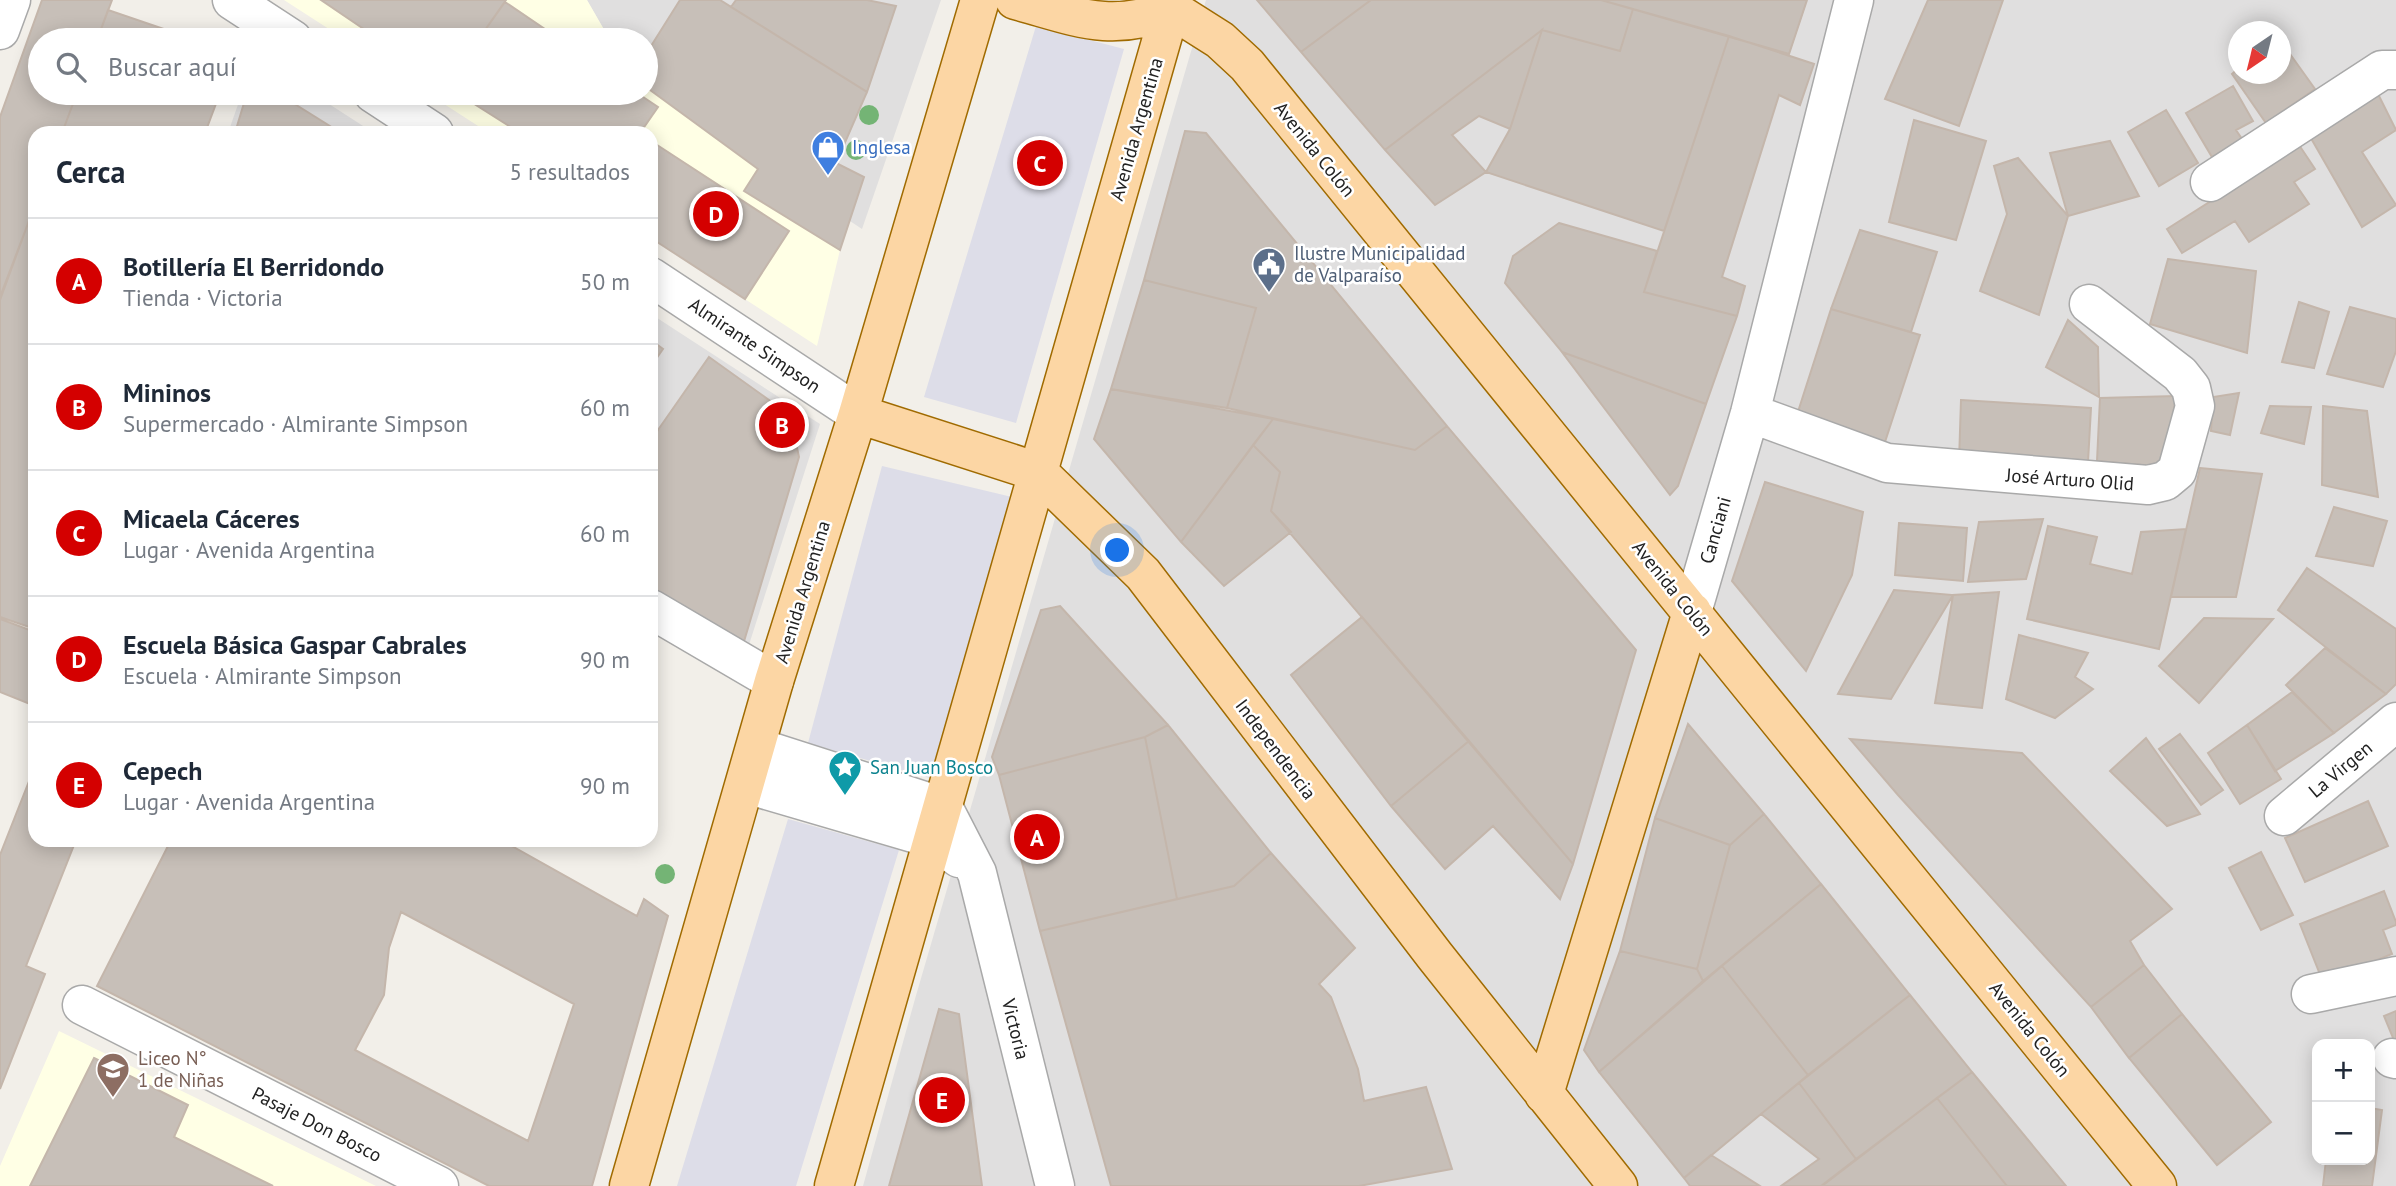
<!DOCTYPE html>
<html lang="es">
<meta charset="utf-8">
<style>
:root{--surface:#fff;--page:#f2f2f3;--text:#1f2937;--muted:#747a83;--line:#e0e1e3;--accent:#d40000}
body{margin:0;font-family:"PT Sans",sans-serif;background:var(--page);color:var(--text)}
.controls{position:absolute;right:21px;bottom:21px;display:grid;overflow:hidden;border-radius:14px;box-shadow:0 4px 18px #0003}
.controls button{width:63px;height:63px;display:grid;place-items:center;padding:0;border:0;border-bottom:2px solid var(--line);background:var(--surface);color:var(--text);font:35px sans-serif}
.compass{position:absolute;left:2228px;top:21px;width:63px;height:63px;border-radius:50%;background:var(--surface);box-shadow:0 4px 18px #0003;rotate:215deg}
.you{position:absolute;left:1118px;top:551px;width:24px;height:24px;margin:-18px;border:5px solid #fff;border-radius:50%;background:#1a73e8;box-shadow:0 0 0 10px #1a73e833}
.badge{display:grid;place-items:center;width:46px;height:46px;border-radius:50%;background:var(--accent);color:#fff;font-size:23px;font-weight:700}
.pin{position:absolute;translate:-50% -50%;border:4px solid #fff;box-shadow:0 2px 7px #0006}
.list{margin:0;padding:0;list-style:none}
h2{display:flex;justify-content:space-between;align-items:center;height:91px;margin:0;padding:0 28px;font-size:30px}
h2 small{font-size:23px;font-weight:400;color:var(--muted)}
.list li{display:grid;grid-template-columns:46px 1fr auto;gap:21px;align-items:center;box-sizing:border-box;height:126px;padding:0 28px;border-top:2px solid var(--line)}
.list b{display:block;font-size:26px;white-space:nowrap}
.list p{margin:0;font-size:23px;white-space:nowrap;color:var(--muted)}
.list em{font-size:23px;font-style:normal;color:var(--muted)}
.icon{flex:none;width:38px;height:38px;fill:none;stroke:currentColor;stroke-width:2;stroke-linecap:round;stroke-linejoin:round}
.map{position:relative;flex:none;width:2396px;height:1186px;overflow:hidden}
.search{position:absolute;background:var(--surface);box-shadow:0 4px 18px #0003;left:28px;top:28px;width:630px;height:77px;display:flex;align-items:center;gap:18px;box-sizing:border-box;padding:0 24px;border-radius:38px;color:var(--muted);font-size:26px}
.panel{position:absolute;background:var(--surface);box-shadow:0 4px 18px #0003;left:28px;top:126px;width:630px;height:721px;border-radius:21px}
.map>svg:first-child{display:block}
.residential{fill:#e0dfdf;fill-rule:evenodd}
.education{fill:#ffffe5}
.plaza{fill:#dddde8}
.building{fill:#c7bfb8;stroke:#c4b6ab;stroke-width:2;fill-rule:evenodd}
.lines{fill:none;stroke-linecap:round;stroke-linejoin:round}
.minor-casing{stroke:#a9a9a9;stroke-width:41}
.major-casing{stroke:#a06b00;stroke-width:41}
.minor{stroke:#fff;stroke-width:38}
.major{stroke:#fcd6a4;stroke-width:38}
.tree{fill:#74b475}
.labels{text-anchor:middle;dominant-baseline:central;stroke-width:5;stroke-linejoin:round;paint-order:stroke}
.street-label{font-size:19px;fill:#222;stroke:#fff}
.shop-label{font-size:19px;fill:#366cbe;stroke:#fff;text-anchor:start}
.service-label{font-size:19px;fill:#4e5e75;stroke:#fff;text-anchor:start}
.culture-label{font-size:19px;fill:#0d838f;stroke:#fff;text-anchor:start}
.education-label{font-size:19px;fill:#785e54;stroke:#fff;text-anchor:start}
</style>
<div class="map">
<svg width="2396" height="1186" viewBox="0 0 2396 1186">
<rect width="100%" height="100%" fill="#f2efe9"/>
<path class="residential" d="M587,0H941L862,229L646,86V40H610Z
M1206,0H2396V1186H863L915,999ZM2238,32H2280V74H2238ZM2317,1044H2370V1160H2317Z
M242,93H312L374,133H228Z
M651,314L820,424L746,654L651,600Z"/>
<path class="education" d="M284,0H587L610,40H346Z
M646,87L758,169L744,191L840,250L817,346L651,238V133H489L427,93H646Z
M59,1031L376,1186H0V1166Z"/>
<path class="plaza" d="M1036,26L1124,49L1016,423L924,397Z
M882,466L1012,497L933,779L808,743Z
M788,819L899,850L796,1186H677Z"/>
<path class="building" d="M42,0H112L97,40H40V93H77L62,133H35V205L0,297V117Z
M321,0H506L478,40H380Z
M680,0H720L867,92L836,163L864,177L840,250L744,191L758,169L646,87V54Z
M736,0H867L896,6L867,92L731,7Z
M1257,0H1371L1301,52Z
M1371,0H1601L1633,9L1620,51L1542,30L1385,150L1301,52Z
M1601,0H1807L1789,54Z
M1928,0H2003L1959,126L1885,99Z
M505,2L561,40H478Z
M1633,9L1729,36L1664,231L1486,172L1510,129L1542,30L1620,51Z
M108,10L196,40H97Z
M1542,30L1510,129L1479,116L1452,135L1486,172L1435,205L1385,150Z
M1729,36L1814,64L1800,105L1779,95L1722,277L1745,286L1737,316L1644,292Z
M2280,40L2315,89L2266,123L2232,74L2238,69V74H2280Z
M2233,86L2253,121L2236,130L2242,139L2212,157L2186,113Z
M2374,86L2396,130L2362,152L2396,205L2362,227L2308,133Z
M77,93H220L205,133H62Z
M247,93H277L341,133H235Z
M457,93H637L658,107L640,133H520Z
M2166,110L2198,163L2159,186L2128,132Z
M1914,120L1986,141L1956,240L1889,222Z
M1185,131L1206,133L1447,426L1415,450L1227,408L1256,308L1144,280Z
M651,141L789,231L745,299L651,238Z
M2110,141L2139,196L2068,216L2050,153Z
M2299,145L2315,169L2294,182L2309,204L2249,242L2235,221L2182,253L2167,229Z
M2018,158L2068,216L2039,315L1980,291L2007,214L1994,166Z
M34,207H35V629L0,617V300Z
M1559,223L1657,251L1644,292L1737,316L1706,404L1562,352L1505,283L1513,256Z
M1860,230L1937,252L1911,332L1831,309Z
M2168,259L2256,271L2247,353L2150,324Z
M1144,280L1256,308L1227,408L1111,389Z
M2299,302L2329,312L2314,368L2282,362Z
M2350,307L2396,319V351L2383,387L2327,374Z
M1831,309L1920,335L1883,448L1795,421Z
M2068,320L2098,347L2099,397L2046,367Z
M651,340L663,349L651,366Z
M1562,352L1706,404L1678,486L1670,495Z
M709,357L790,415L799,457L742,648L651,596V440Z
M1111,389L1273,419L1181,542L1094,439Z
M2239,393L2230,435L2211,431L2213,397Z
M2176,396L2165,467L2097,461L2100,398Z
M1961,400L2091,408L2088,462H1959Z
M2270,406L2311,407L2304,444L2261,433Z
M2323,406L2367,411L2378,497L2322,485Z
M1273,419L1415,450L1447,426L1636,650L1573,864L1271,511L1280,472L1253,445Z
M1253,445L1280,472L1271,511L1291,532L1224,586L1181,542Z
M2200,468L2262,474L2236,597H2171Z
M1765,482L1863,512L1852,575L1806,671L1732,581Z
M2334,507L2387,521L2373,566L2316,556Z
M2043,519L2026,579L1968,582L1979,522Z
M1899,523L1967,528L1963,581L1895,575Z
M2048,526L2097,537L2090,564L2132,574L2141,532L2186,529L2159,649L2027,619Z
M2307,568L2396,629V684L2386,694L2278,610Z
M1894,590L1953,595L1891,699L1838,694Z
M1999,592L1982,708L1935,703L1953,595Z
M1060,606L1168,725L1145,737L999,775L992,757L1041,610Z
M1362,617L1469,741L1391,806L1291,675Z
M2204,618L2273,619L2199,703L2159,666Z
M0,619L35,632V706L0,692Z
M2019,635L2088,653L2075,677L2093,689L2055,718L2006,699Z
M2325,648L2386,694L2334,733L2286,685Z
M2292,692L2334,733L2275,771L2247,725Z
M1688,724L1764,814L1730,845L1655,818Z
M1168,725L1271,853L1234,886L1177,899L1145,737Z
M2247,725L2281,779L2240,804L2208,753Z
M2180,734L2223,790L2201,805L2159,749Z
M1145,737L1177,899L1040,931L999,775Z
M2146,738L2200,814L2167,826L2110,771Z
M1850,739L2022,753L2172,909L2130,941L2144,965L2091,1007L1898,795Z
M1469,741L1573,864L1560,899L1493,826L1445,869L1391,806Z
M35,766V840H76L26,966L45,974L0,1089V855Z
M2368,801L2388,846L2305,882L2285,838Z
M1764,814L1821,884L1703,981L1697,969L1730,845Z
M1655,818L1730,845L1697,969L1620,951Z
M171,840H501L637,916L644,899L668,916L592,1186H489L97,986ZM401,912L574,1004L528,1141L355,1050L384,995L389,948Z
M2261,852L2293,915L2261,930L2229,868Z
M1271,853L1355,948L1319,984L1331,997L1358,1069L1364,1101L1426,1087L1452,1169L1359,1186H1111L1040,931L1234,886Z
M1821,884L1910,995L1808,1075L1722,966Z
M2384,891L2396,922V925L2383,930L2392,954L2323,982L2300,924Z
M1620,951L1697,969L1703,981L1599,1072L1584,1050Z
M2144,965L2182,1014L2129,1058L2091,1007Z
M1722,966L1808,1075L1684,1178L1599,1072Z
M1910,995L1972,1072L1856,1159L1799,1083Z
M939,1009L959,1014L982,1186H889Z
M2396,1011V1045L2384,1016Z
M2182,1014L2271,1122L2217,1165L2129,1058Z
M94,1058L188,1105L174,1137L273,1186H30Z
M1972,1072L2066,1186H2007L1937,1098Z
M1799,1083L1856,1159L1821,1186H1781L1819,1159L1761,1114Z
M1937,1098L2007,1186H1822Z
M2370,1108L2382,1110L2372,1186H2323L2326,1160H2370Z
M1711,1155L1760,1186H1690L1684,1178Z"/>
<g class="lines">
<defs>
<path id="minor" d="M232,0L293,40
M0,30L11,0
M373,93L434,133
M2210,182L2382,70H2396
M651,277L858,414
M1750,413L1887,463L2148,485L2165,481L2177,471L2195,406L2191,388L2180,374L2089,304
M651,609L774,681
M1692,612L1750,413L1854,0
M756,747L943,807L977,873L1055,1186
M746,784L934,839L959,858
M2284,816L2396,722
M2311,994L2396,976
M82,1005L439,1186
M2392,1058L2396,1059"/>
<path id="major" d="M1015,0C1075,16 1110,34 1171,9
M1165,0L1171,9L1220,40L1247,65L2157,1186
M858,414L1038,472L1143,574L1435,956L1618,1186
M1544,1094L1692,612
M629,1186L774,681L858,414L980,0
M834,1186L1173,0"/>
</defs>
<use href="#minor" class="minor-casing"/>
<use href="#major" class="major-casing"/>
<use href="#minor" class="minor"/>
<use href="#major" class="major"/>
</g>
<g class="tree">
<circle cx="869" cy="115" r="10"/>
<circle cx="856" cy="150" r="10"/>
<circle cx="665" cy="874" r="10"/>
</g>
<defs>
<symbol id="shop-pin" viewBox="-11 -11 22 30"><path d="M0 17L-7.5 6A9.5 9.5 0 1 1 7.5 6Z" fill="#3f7fe0" stroke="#fff"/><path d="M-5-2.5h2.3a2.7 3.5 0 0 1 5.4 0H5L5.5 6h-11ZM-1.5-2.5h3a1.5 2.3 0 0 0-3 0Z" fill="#fff"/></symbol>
<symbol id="civic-pin" viewBox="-11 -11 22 30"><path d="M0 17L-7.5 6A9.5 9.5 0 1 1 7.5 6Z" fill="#5c6f8a" stroke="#fff"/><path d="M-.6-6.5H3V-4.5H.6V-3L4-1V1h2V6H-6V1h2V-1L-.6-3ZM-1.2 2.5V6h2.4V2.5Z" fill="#fff"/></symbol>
<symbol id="sight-pin" viewBox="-11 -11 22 30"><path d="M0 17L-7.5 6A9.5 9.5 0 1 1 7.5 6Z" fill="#0f9aa8" stroke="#fff"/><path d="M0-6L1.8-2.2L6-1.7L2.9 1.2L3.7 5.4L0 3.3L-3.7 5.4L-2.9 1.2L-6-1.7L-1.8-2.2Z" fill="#fff"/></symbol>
<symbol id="school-pin" viewBox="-11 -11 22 30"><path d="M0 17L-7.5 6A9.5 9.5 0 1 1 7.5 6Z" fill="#8d6e63" stroke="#fff"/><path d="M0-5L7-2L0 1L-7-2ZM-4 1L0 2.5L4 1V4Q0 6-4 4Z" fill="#fff"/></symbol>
</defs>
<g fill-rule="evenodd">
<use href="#shop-pin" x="809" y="128" width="38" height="52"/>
<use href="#civic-pin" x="1250" y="245" width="38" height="52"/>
<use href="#sight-pin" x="826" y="748" width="38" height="52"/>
<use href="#school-pin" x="94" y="1050" width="38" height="52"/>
</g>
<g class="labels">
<g class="street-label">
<text transform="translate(1136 129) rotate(-74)">Avenida Argentina</text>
<text transform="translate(1315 149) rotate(51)">Avenida Colón</text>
<text transform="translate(755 345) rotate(34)">Almirante Simpson</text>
<text transform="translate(2070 479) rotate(4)">José Arturo Olid</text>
<text transform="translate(1715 530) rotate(-74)">Canciani</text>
<text transform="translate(1673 588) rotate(51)">Avenida Colón</text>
<text transform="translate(802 592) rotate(-73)">Avenida Argentina</text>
<text transform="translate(1276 749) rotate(53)">Independencia</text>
<text transform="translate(2340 769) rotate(-40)">La Virgen</text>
<text transform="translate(1016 1029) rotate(76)">Victoria</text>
<text transform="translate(2030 1029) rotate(51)">Avenida Colón</text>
<text transform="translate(317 1124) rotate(27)">Pasaje Don Bosco</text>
</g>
<g class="shop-label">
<text x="852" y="147">Inglesa</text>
</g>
<g class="service-label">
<text x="1294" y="253">Ilustre Municipalidad<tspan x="1294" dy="22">de Valparaíso</tspan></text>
</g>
<g class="culture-label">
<text x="870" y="767">San Juan Bosco</text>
</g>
<g class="education-label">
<text x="138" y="1058">Liceo N°<tspan x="138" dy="22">1 de Niñas</tspan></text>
</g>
</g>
</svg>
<div class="controls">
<button>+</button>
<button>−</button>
</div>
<svg class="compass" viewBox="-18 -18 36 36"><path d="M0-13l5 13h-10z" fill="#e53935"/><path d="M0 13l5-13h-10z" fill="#747a83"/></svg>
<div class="you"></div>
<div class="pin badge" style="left:1037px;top:837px">A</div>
<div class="pin badge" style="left:782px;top:425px">B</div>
<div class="pin badge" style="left:1040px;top:163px">C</div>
<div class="pin badge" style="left:716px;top:214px">D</div>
<div class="pin badge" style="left:942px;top:1100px">E</div>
<div class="search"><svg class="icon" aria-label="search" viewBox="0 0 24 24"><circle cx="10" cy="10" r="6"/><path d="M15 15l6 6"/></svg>Buscar aquí</div>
<section class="panel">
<h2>Cerca<small>5 resultados</small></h2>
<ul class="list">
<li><span class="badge">A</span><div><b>Botillería El Berridondo</b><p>Tienda · Victoria</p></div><em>50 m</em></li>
<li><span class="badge">B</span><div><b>Mininos</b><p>Supermercado · Almirante Simpson</p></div><em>60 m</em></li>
<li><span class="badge">C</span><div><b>Micaela Cáceres</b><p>Lugar · Avenida Argentina</p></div><em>60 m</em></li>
<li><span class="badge">D</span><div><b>Escuela Básica Gaspar Cabrales</b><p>Escuela · Almirante Simpson</p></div><em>90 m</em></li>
<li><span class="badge">E</span><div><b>Cepech</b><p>Lugar · Avenida Argentina</p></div><em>90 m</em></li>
</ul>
</section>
</div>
